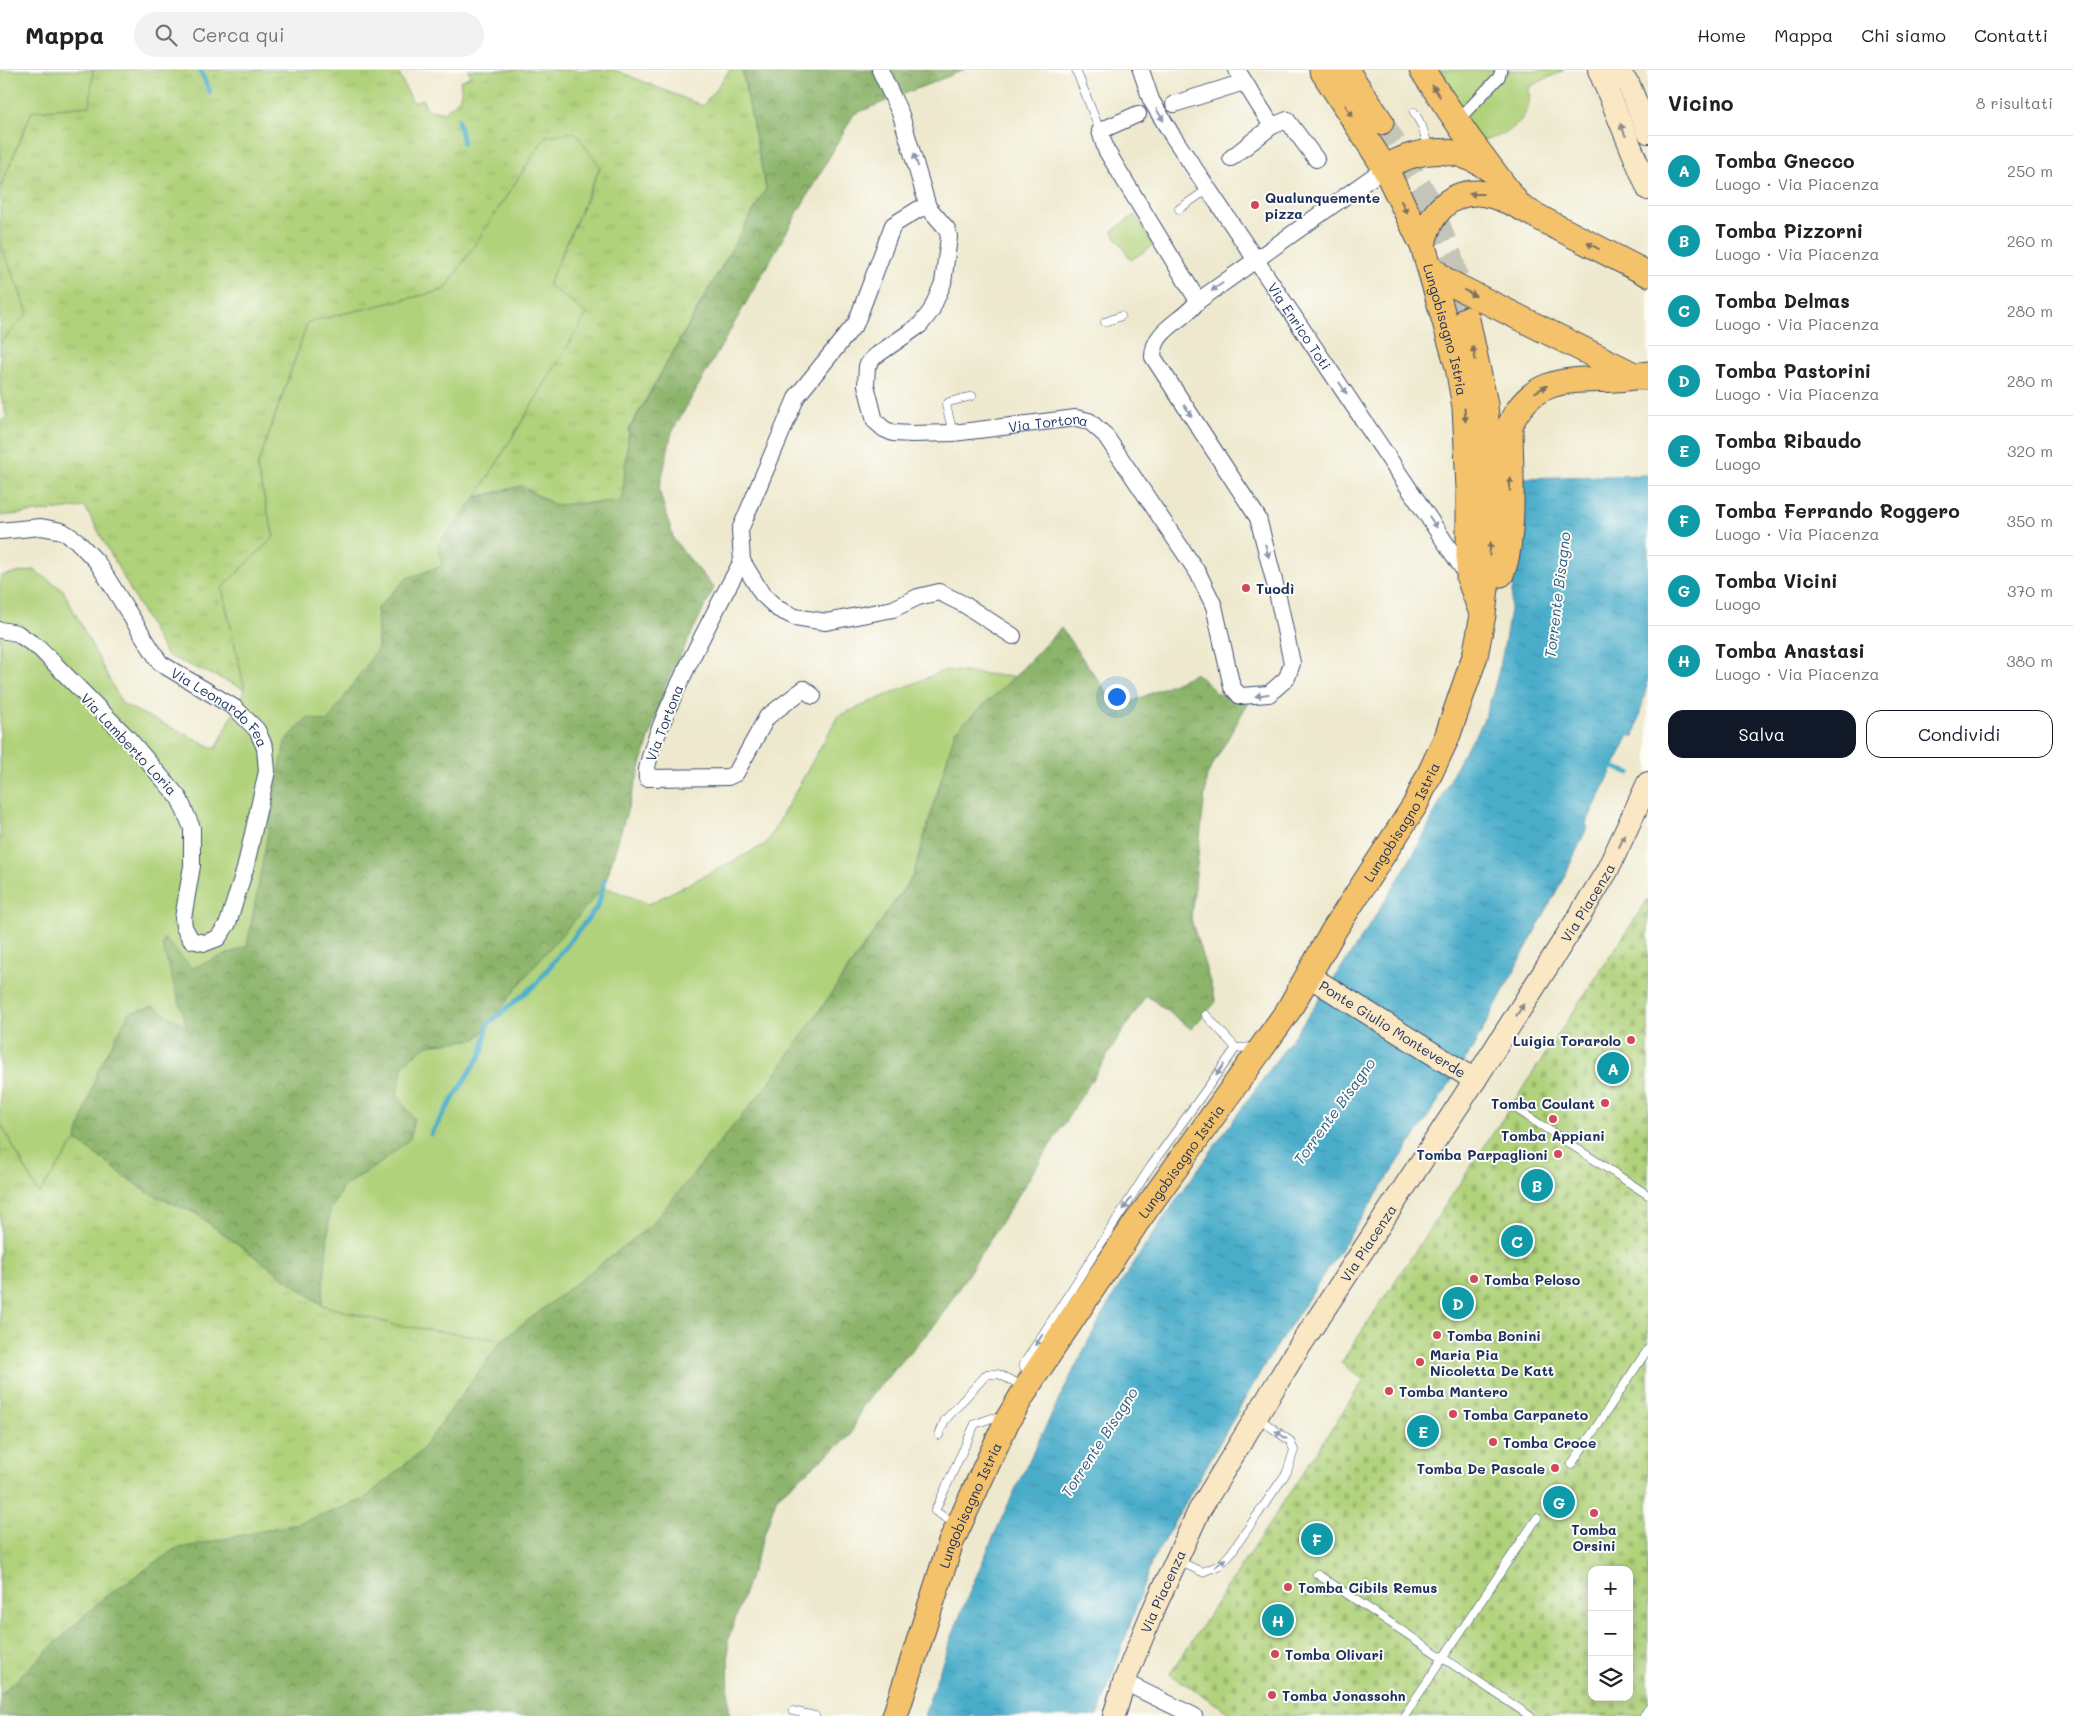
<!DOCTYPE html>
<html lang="it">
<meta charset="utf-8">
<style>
:root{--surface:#fff;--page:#f2f2f2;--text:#222;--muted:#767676;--line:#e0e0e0;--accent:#111827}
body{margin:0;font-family:Mali,sans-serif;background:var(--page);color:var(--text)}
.controls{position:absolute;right:15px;bottom:15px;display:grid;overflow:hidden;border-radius:10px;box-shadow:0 2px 12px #0003}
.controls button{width:45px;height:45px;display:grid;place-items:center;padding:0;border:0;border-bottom:1px solid var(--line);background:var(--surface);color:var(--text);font:25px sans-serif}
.you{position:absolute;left:1116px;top:626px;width:18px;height:18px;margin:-12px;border:4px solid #fff;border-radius:50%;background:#1a73e8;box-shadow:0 0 0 8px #1a73e833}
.badge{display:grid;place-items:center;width:32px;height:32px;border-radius:50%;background:var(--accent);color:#fff;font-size:16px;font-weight:700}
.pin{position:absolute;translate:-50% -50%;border:2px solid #fff;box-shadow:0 1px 5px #0006}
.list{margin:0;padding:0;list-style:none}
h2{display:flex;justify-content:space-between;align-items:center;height:65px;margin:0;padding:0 20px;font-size:21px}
h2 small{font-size:16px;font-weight:400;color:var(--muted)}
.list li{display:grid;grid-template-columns:32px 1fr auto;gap:15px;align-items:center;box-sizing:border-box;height:70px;padding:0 20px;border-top:1px solid var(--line)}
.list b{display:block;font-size:19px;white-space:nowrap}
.list p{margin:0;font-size:16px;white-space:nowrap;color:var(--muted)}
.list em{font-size:16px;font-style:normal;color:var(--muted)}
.actions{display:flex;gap:10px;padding:15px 20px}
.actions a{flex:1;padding:11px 0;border:1px solid var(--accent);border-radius:15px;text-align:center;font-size:18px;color:var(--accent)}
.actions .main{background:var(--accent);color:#fff}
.icon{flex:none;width:28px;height:28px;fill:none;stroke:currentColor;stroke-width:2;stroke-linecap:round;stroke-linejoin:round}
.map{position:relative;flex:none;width:1648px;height:1646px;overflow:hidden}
header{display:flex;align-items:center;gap:30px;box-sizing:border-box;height:70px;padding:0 25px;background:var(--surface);border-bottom:1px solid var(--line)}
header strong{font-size:24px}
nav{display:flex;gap:28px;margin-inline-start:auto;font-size:18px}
.search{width:350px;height:45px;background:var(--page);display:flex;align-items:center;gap:12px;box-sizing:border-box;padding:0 18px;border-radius:28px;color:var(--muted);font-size:19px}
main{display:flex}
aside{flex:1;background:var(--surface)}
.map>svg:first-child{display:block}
.grass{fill:url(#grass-tufts);stroke:#66806c}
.forest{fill:url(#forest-crowns);stroke:#547264}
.cemetery{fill:url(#cemetery-stones);stroke:#66806c;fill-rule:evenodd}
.garden{fill:#b0d27a;stroke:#66806c}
.water{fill:url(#water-ripples);stroke:#326e94}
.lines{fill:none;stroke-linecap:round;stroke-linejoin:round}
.stream{stroke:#4aadca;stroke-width:5}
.primary-tunnel{stroke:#c4c4b8;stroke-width:25;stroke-dasharray:25 12;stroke-linecap:butt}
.service-casing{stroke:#3b4b6f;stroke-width:9}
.pedestrian-casing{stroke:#3b4b6f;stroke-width:13}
.minor-casing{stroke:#3b4b6f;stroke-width:18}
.secondary-casing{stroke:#3b4b6f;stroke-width:24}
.primary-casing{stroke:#3b4b6f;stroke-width:27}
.motorway-casing{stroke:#3b4b6f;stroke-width:29}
.service{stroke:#fff;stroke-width:8}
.pedestrian{stroke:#fff;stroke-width:11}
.minor{stroke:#fff;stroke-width:16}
.secondary{stroke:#fae7c3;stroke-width:22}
.primary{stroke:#f3c26a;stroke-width:25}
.motorway{stroke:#f3c26a;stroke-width:28}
.oneway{fill:#7c7163}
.oneway2{fill:#8d97ae}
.oneway3{fill:#8a8b90}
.poi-dot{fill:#d1495b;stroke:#fdfcf7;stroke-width:2}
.labels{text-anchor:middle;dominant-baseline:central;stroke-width:4;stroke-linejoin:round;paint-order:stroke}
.poi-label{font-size:14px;font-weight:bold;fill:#1b2f5e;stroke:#fdfcf7;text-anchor:start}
.street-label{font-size:14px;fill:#1b2f5e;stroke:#fdfcf7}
.water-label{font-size:15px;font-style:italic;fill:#2b5b84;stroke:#fdfcf7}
</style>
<header>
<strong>Mappa</strong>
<div class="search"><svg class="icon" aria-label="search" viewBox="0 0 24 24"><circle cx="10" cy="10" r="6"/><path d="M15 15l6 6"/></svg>Cerca qui</div>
<nav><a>Home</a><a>Mappa</a><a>Chi siamo</a><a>Contatti</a></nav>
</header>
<main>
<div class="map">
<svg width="1648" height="1646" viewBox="0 0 1648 1646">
<defs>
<pattern id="grass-tufts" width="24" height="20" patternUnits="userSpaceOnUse" patternTransform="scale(1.25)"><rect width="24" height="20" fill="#b0d27a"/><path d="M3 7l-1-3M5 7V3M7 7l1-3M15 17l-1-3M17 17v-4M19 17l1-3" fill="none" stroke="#97b56c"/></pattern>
<pattern id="forest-crowns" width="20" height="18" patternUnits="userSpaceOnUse" patternTransform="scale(1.25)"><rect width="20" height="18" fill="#8cb46a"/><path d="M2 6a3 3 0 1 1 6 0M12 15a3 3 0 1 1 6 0" fill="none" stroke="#72935a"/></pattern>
<pattern id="cemetery-stones" width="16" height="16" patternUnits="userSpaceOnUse" patternTransform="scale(1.25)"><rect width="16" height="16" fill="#b0d27a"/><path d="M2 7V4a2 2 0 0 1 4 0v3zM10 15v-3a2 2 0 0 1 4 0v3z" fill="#97b56c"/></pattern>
<pattern id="water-ripples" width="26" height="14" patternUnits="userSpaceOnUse" patternTransform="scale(1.25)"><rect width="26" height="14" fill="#4aadca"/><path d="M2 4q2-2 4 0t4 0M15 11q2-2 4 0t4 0" fill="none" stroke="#3d8da7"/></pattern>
</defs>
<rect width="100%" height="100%" fill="#fdfcf7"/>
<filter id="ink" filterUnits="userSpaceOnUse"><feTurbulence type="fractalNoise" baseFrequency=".02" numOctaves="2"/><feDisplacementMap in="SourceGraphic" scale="10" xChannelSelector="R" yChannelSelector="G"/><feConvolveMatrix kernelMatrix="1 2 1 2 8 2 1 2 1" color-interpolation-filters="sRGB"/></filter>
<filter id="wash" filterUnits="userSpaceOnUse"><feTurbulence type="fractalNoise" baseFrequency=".0096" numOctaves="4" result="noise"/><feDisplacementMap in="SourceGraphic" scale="20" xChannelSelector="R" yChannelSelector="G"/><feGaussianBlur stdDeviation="1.12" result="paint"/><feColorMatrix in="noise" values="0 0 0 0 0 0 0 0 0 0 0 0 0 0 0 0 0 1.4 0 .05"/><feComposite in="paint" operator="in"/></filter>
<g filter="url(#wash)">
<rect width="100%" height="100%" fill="#eee9ce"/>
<path class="grass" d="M93,0H397L413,33L422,29L428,40L443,42C457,33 464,28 460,11L471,6L468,0H615L703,36L730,0H742L766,119L629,359L622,431L555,435L521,416L476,427L587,244L548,215L600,98L546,66L445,220L308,252L257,398L274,467L222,518L245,619L166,585L85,437L0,446V352L7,347L0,323V273L28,243L0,172V118L32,41L89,36Z
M0,1052L39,1124L76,1070L147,1122L195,1143L322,1235L396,1255L502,1270L421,1381L363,1430L105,1527L0,1625Z"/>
<path class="forest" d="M742,0H964L854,44L672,362L659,420L674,470L714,518L665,616L604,817L536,894L477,969L428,975L397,1024L414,1049L410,1069L381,1093L343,1117L330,1141L322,1235L195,1143L147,1122L76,1070L97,1002L129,943L153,936L186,956L162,876L164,868L247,876L285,671L378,578L377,538L407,508L442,496L437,474L476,428L521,416L555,435L622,431L629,360L766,119Z
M1061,558L1118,638L1196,603L1217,623L1248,633L1207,705L1191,849L1216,932L1191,959L1146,925L938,1251L863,1335L850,1366L777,1427L728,1570L729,1646H0V1625L105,1527L175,1479L296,1454L363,1430L421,1381L502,1270L649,1157L769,1013L913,806L955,661L1014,607Z"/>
<path class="cemetery" d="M1648,829V1646H1234L1170,1604L1364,1310L1341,1293ZM1592,1500H1629V1627H1592Z"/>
<path class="garden" d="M0,0H93L90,36L32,41L0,118Z
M1431,0H1564L1529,17C1533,49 1509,67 1479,71Z
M575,62L600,97L548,215L587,244L476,427L438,474L442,496L407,508L377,538L378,578L327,652L308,647L285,671L247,876L192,898L164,868L162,876L187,957L153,936L129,943L97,1002L76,1070L39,1124L0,1052V506L34,500L63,520L122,634L216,679L245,619L222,518L274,467L257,398L308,252L445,220L546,66Z
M1135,145L1154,175L1131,190L1112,161Z
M0,172L28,243L0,273Z
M945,600L1014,607L955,661L913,805L769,1013L649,1157L502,1270L396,1255L322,1235L330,1141L343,1117L381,1093L410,1069L414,1049L397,1024L404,993L428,975L477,969L536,894L604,817L649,834L766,774L838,646Z"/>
<path class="water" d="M1648,405V611L1634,667L1629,665L1586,754L1588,756L1565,805L1473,978L1262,1299L1152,1491L1098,1646H924C957,1543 1001,1446 1049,1350C1073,1301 1099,1247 1128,1202C1223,1055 1337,920 1423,767C1435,744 1445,720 1456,697C1463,680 1477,666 1484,649C1512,575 1517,486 1518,408Z"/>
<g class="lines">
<path class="stream" d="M200,0L210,22
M458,50L463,73
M1607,695L1630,703
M431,1064L482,983L488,954L536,914L598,836L605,810"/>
</g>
</g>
<g filter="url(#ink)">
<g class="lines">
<path class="primary-tunnel" d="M1381,52L1428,131L1450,186L1467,249"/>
<defs>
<path id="service" d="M1076,0L1100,61
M1414,42L1422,56L1429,79
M1179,139L1208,119
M1105,252L1121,246
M953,363L946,335L949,332L972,326
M1206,945L1236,978
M1512,1036L1648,1125
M1029,1305L1023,1295L1151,1096L1236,978L1255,977
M939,1365L945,1350L987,1304H998L1025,1317
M1571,1395L1648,1279
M956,1455L935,1441L975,1354L992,1348L1003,1350
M1179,1491L1202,1502L1220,1495L1231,1483L1287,1402L1294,1380L1290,1371L1257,1347
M1317,1504L1530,1646
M793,1641L815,1646
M1404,1646L1537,1448
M1644,1646L1648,1639"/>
<path id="pedestrian" d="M1462,46L1499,7L1501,0"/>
<g id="minor">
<path id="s1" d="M880,0L901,45L928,137L947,159L949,167L943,213L931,241L920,255L874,287L867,296L866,315L875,351L884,359L893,363L912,364L953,363L1076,348L1089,351L1105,365L1198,503L1214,536L1232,617L1240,626L1269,624L1287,608L1292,593L1277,522L1258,448L1153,287C1153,259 1184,251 1198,231L1385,98"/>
<path id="s2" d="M1141,0L1151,30L1172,65L1467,505"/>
<path d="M1237,0L1272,56L1287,50L1316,89"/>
<path d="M1174,34L1244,12"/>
<path d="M1138,44L1100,61L1106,80L1198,231"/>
<path d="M1231,88L1272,56"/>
<path d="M928,137L919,139L893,155L856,253L797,326L740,460L742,491L762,524L778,539L795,547L826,552L893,539L918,527L939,522L965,535L1013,566"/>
<path id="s3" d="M0,461L41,457L62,461L76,470L97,492L160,593L235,638L257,660L265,678L267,701L245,799L228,853L218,868L205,873L191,870L184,857L183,848L192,796V758L179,728L128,668L40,579L17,563L0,560"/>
<path d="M742,491C724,524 640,680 647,708L728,707L736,703L767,647L804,619L813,626"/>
<path d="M1124,1612L1194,1646"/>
</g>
<g id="secondary">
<path d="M1599,0L1648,119"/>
<path d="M1616,0L1629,15L1648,62"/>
<path id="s4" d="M1309,906L1475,1010"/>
<path id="s5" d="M1114,1646L1124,1612L1152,1543L1199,1441L1294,1285L1475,1010L1580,845L1607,801L1648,713"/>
</g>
<g id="primary">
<path id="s6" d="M1322,0L1385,98L1423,176L1429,196L1458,297L1465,337L1469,418V508L1481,541"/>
<path d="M1346,0L1381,52"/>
<path d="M1422,0L1469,69L1520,137"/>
<path d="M1385,98C1419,77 1456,75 1489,99"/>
<path d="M1423,176C1427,148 1447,122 1478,123C1504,125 1533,145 1555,156C1586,172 1617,188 1648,204"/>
<path d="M1429,196L1446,211L1634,305"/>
<path d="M1501,504C1516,472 1510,393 1510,355C1539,291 1595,319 1648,304"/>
<path id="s7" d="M895,1646L951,1472L1007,1351L1032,1309L1136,1153L1288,941L1334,860L1415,735L1447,667L1475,586L1483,545L1491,473V418L1485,334L1467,249"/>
</g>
<path id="motorway" d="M1641,306H1648"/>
</defs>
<use href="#service" class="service-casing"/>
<use href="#pedestrian" class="pedestrian-casing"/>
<use href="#minor" class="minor-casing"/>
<use href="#secondary" class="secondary-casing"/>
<use href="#primary" class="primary-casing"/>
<use href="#motorway" class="motorway-casing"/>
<use href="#service" class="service"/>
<use href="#pedestrian" class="pedestrian"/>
<use href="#minor" class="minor"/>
<use href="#secondary" class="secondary"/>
<use href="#primary" class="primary"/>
<use href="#motorway" class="motorway"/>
</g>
<defs><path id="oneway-solid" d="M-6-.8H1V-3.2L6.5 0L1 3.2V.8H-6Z" transform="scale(1.25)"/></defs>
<g class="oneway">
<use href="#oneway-solid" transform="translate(1436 21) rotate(-124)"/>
<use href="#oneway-solid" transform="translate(1349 41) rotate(57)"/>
<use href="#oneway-solid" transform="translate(1476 124) rotate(180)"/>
<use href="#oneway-solid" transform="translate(1404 137) rotate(64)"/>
<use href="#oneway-solid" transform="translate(1593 176) rotate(-153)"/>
<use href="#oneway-solid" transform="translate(1470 223) rotate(27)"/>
<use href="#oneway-solid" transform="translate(1474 283) rotate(-102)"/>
<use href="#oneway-solid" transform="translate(1541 319) rotate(-29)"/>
<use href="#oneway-solid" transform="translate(1465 345) rotate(86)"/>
<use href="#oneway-solid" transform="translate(1510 414) rotate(-89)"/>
<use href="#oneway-solid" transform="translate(1490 479) rotate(-84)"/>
</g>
<g class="oneway2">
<use href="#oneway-solid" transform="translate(1160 45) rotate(58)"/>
<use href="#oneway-solid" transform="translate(916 90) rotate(-108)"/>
<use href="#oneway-solid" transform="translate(1217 217) rotate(145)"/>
<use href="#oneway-solid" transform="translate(1343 318) rotate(56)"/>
<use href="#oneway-solid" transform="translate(1188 341) rotate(57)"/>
<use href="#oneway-solid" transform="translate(1433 452) rotate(56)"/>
<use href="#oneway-solid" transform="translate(1267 481) rotate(75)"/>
<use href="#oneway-solid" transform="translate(1262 625) rotate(170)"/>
<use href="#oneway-solid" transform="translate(1220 1000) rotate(125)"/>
<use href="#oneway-solid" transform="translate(1127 1134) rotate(123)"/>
<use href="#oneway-solid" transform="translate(1039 1270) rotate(123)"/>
<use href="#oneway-solid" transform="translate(1281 1365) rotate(-144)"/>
<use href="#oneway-solid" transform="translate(1220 1493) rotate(-37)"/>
</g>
<g class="oneway3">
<use href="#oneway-solid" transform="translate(1623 60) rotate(-113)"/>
<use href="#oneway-solid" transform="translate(1622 771) rotate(-64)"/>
<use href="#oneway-solid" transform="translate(1520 940) rotate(-58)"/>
</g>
</g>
<g class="poi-dot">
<circle cx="1255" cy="135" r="5"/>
<circle cx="1246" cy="518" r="5"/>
<circle cx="1631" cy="970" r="5"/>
<circle cx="1605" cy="1033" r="5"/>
<circle cx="1553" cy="1049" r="5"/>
<circle cx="1558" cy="1084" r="5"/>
<circle cx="1474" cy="1209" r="5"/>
<circle cx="1437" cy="1265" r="5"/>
<circle cx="1420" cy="1292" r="5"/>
<circle cx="1389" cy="1321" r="5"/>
<circle cx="1453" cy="1344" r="5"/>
<circle cx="1493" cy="1372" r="5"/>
<circle cx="1555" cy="1398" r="5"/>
<circle cx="1594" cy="1443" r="5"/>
<circle cx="1288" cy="1517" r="5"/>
<circle cx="1275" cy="1584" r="5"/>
<circle cx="1272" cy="1625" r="5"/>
</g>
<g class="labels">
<g class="poi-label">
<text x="1265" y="127">Qualunquemente<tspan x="1265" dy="16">pizza</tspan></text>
<text x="1256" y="518">Tuodì</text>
<text x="1621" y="970" text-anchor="end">Luigia Torarolo</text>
<text x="1595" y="1033" text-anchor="end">Tomba Coulant</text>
<text x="1553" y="1065" text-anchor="middle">Tomba Appiani</text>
<text x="1548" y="1084" text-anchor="end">Tomba Parpaglioni</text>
<text x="1484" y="1209">Tomba Peloso</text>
<text x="1447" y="1265">Tomba Bonini</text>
<text x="1430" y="1284">Maria Pia<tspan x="1430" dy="16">Nicoletta De Katt</tspan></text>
<text x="1399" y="1321">Tomba Mantero</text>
<text x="1463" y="1344">Tomba Carpaneto</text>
<text x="1503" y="1372">Tomba Croce</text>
<text x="1545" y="1398" text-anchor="end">Tomba De Pascale</text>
<text x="1594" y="1459" text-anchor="middle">Tomba<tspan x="1594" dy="16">Orsini</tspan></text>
<text x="1298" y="1517">Tomba Cibils Remus</text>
<text x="1285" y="1584">Tomba Olivari</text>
<text x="1282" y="1625">Tomba Jonassohn</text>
</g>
<g class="street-label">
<text stroke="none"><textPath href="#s2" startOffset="302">Via Enrico Toti</textPath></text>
<text stroke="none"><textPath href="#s6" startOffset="290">Lungobisagno Istria</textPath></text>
<text stroke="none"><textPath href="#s1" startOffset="579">Via Tortona</textPath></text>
<text stroke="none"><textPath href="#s3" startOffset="304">Via Leonardo Fea</textPath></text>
<text transform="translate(664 653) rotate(-69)">Via Tortona</text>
<text transform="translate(129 674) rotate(47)">Via Lamberto Loria</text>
<text stroke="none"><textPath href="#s7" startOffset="1034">Lungobisagno Istria</textPath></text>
<text stroke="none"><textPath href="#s5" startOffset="944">Via Piacenza</textPath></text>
<text stroke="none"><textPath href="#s4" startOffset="99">Ponte Giulio Monteverde</textPath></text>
<text stroke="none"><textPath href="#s7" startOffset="629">Lungobisagno Istria</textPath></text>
<text stroke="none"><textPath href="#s5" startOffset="539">Via Piacenza</textPath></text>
<text stroke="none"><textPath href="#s7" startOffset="224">Lungobisagno Istria</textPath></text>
<text stroke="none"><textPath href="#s5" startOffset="134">Via Piacenza</textPath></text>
</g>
<g class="water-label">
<text transform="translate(1557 525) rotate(-83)">Torrente Bisagno</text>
<text transform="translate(1334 1041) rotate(-54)">Torrente Bisagno</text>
<text transform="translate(1099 1372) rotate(-57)">Torrente Bisagno</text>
</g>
</g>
</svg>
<div class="controls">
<button>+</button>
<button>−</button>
<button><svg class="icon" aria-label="layers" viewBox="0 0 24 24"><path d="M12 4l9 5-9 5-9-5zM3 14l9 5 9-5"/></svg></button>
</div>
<div class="you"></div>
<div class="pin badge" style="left:1613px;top:998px;background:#0f9aa8">A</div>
<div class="pin badge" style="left:1537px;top:1115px;background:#0f9aa8">B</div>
<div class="pin badge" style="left:1517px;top:1171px;background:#0f9aa8">C</div>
<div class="pin badge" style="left:1458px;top:1233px;background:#0f9aa8">D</div>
<div class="pin badge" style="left:1423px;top:1361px;background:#0f9aa8">E</div>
<div class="pin badge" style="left:1317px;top:1469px;background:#0f9aa8">F</div>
<div class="pin badge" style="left:1559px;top:1432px;background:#0f9aa8">G</div>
<div class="pin badge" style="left:1278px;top:1550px;background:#0f9aa8">H</div>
</div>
<aside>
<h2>Vicino<small>8 risultati</small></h2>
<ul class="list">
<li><span class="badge" style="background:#0f9aa8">A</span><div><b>Tomba Gnecco</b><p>Luogo · Via Piacenza</p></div><em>250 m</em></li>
<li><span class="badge" style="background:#0f9aa8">B</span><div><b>Tomba Pizzorni</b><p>Luogo · Via Piacenza</p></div><em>260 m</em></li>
<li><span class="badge" style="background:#0f9aa8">C</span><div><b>Tomba Delmas</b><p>Luogo · Via Piacenza</p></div><em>280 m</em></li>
<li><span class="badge" style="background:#0f9aa8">D</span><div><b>Tomba Pastorini</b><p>Luogo · Via Piacenza</p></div><em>280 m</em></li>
<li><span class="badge" style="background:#0f9aa8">E</span><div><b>Tomba Ribaudo</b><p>Luogo</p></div><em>320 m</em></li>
<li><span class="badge" style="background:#0f9aa8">F</span><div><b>Tomba Ferrando Roggero</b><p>Luogo · Via Piacenza</p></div><em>350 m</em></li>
<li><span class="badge" style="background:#0f9aa8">G</span><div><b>Tomba Vicini</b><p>Luogo</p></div><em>370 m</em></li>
<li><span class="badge" style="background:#0f9aa8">H</span><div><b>Tomba Anastasi</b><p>Luogo · Via Piacenza</p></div><em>380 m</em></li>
</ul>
<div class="actions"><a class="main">Salva</a><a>Condividi</a></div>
</aside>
</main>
